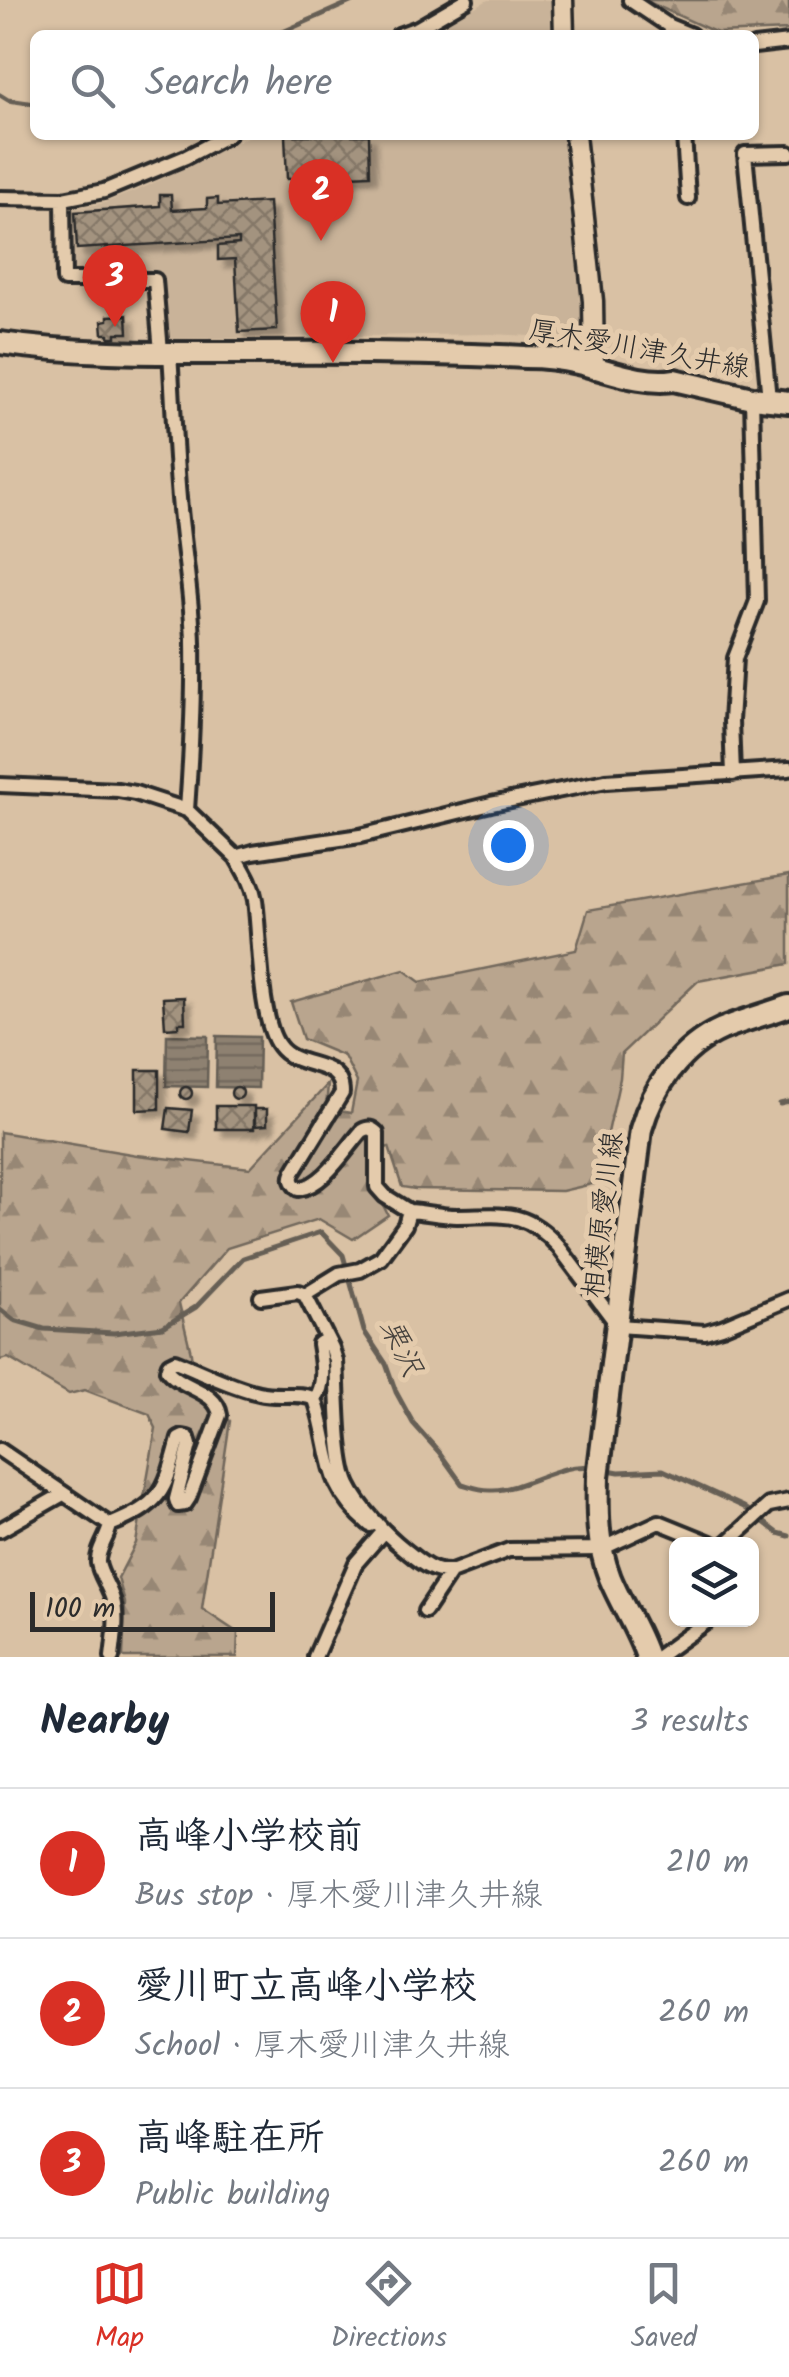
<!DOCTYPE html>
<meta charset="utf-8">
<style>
:root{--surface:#fff;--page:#f6f6f7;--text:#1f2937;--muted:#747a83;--line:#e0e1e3;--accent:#d93025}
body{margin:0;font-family:Kalam,"Klee One",sans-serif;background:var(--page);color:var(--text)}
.controls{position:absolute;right:30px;bottom:30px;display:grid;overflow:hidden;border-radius:15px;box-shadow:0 2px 8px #0004}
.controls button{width:90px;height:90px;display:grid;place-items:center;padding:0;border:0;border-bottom:2px solid var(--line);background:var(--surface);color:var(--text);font:50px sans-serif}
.scale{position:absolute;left:30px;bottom:25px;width:245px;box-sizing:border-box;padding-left:10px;border:5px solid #2b2b2b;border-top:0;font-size:28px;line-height:35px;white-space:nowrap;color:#2b2b2b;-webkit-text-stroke:8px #e4cbac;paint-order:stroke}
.you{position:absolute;left:508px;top:845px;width:35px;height:35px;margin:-25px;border:8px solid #fff;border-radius:50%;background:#1a73e8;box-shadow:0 0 0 15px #1a73e833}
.badge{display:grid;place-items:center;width:65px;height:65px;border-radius:50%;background:var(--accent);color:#fff;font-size:32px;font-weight:700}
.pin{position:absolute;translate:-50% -82px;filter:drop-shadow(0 2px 5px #0008)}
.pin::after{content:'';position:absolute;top:52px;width:35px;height:30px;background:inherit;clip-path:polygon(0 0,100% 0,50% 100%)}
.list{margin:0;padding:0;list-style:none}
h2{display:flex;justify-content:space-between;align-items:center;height:130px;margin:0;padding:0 40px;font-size:42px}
h2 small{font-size:32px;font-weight:400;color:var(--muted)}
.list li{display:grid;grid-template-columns:65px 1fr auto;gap:30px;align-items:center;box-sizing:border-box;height:150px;padding:0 40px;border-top:2px solid var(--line)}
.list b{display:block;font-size:38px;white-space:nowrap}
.list p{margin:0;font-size:32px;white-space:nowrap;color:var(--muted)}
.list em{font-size:32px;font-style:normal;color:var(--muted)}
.icon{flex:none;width:55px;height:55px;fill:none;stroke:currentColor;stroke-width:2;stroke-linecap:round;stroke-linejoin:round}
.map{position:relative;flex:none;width:789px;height:1657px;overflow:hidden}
.search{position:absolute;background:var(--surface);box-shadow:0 2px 8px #0004;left:30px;right:30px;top:30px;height:110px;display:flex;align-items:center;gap:25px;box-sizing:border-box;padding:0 35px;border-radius:15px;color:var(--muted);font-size:38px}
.sheet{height:580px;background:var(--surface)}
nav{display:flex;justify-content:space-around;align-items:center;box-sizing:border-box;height:140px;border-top:2px solid var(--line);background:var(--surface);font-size:28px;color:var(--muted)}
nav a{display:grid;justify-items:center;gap:5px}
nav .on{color:var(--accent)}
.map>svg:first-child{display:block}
.built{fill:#c9b399}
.forest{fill:url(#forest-firs);stroke:#72685c;stroke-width:2.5}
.water{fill:url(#water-rules);stroke:#665f55;stroke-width:2.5}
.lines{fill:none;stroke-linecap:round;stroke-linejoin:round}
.stream{stroke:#665f55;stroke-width:5}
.building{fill:url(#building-cross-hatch);stroke:#2b2b2b;stroke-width:2.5;filter:url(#shadow)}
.street-casing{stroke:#2b2b2b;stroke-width:20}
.secondary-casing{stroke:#2b2b2b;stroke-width:25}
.primary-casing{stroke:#2b2b2b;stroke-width:28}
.street{stroke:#e4cbac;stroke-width:12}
.secondary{stroke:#e4cbac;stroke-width:18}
.primary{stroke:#e4cbac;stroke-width:20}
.labels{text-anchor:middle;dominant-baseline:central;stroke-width:10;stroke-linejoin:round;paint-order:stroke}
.street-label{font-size:28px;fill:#2b2b2b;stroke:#e4cbac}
.water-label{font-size:30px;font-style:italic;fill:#44403c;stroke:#e4cbac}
</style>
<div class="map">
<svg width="789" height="1657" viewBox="0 0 789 1657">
<defs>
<pattern id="forest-firs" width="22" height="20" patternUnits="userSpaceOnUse" patternTransform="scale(2.5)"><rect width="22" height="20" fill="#b9a58e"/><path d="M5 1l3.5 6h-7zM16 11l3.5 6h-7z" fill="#978774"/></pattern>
<pattern id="water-rules" width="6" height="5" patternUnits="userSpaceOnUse" patternTransform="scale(2.5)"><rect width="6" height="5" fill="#8e8171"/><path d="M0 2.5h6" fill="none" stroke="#746a5d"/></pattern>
<pattern id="building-cross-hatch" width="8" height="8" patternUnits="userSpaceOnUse" patternTransform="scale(2.5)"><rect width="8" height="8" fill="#a3937f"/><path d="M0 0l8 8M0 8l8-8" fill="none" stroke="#857868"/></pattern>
<filter id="shadow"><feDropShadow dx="7" dy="7" stdDeviation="2.5" flood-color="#0004"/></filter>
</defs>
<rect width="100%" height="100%" fill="#d9c1a4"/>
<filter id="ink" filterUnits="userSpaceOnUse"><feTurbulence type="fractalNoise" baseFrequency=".01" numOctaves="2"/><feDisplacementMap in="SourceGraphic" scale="20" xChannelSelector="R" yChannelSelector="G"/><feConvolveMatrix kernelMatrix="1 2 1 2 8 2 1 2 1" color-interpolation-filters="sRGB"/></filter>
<g filter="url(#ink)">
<path class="built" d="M488,0H553L554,35H424Z
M251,135H564L582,323L580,339L570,345L530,336L491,334L164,339L162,274L75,275L69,270L67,212L75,208L104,203L145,187Z"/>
<path class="forest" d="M644,0H789V30L717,33Z
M789,875V964L698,981L622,1053L620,1078L597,1183L562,1191L415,1189L402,1187L389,1147L370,1152L377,1193L388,1215L353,1239L319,1219L227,1248L179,1303L191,1353L193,1384L230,1421L202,1609L238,1633L237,1657H123L125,1603L118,1578L136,1543L156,1428L149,1414L85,1390L69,1394L8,1358L0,1360V1132L137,1155L250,1168L328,1084L326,1109L351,1113L357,1082L344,1056L303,1039L291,1002L404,970L420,982L576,950L588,910Z"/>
<path class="water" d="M167,1035L208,1036L207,1087L166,1086Z
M217,1036L259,1037L258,1088L216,1087Z"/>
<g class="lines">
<path class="stream" d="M732,0H734
M276,35L355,0
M0,95L8,100L35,104
M780,1104L789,1102
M0,1309L14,1320L44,1329L114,1333L163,1327L196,1307L243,1258L321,1232L343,1255L364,1331L386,1364L396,1392L413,1423L439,1452L462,1484C472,1487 482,1491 493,1490C526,1489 559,1462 592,1467
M603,1469L619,1472L663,1470L744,1507L778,1533L789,1536"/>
</g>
<path class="building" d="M285,135H369L370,175L287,179Z
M160,195H171L172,210L207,208V199L218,198V205L269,202L277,330L239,332L235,259L218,260V246L239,244V239L77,249L75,212L160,206Z
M127,315L128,333H116V337H109V334H103L102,321L108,320V316Z
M184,997L185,1023H179V1027L165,1028L163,998Z
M137,1070H159V1109L137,1110Z
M180 1093a6 6 0 1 1 12 0a6 6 0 1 1-12 0Z
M231 1093a6 6 0 1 1 12 0a6 6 0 1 1-12 0Z
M216,1106H254V1129H216Z
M168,1108L192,1110L189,1132L165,1129Z
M255,1109H267V1125L255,1126Z"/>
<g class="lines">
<defs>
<path id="street" d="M630,0L669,26L691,35
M399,35L418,28L466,0
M754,46L789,42
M684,135L688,198
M0,198L63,199L104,191L186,157L228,135
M63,199L64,280H155L161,352
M170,353C174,411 175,470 182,528C186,566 192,603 193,642C194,698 191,754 187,810L236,857L253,852L360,836L491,804L606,781L789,769
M769,399L745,154L789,153
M733,774L731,721L735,658L757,601L752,398
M0,785L118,790L135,793L187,810
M236,857C244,871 252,883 255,900C260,935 259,1020 279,1046C297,1071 342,1057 342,1093L296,1168C290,1177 290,1181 298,1189C323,1187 345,1150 362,1131C369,1127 372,1128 377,1133V1187L385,1196L409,1211
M305,1295L339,1274L360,1270L381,1258L405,1225L409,1211C425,1212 441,1216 457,1216C502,1216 524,1208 558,1246L618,1326L705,1332L722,1327L789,1299
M261,1297L298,1292L305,1295L332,1348L336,1361C338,1391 337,1460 349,1485C359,1506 385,1534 404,1549C419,1561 431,1573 451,1572L509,1550L601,1549L659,1522L713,1544
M315,1399C326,1384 322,1362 319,1344L326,1339
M0,1450L110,1525C163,1504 165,1490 179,1439L183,1437L188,1438L190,1445L176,1499L178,1505L185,1504L189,1498L220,1415C216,1389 181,1389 167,1370L169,1364L175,1361C203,1372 231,1387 259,1393C278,1398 298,1391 315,1399C333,1453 321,1483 370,1525L377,1523
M110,1525C108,1538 97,1549 98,1563C100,1575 110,1588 113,1600C118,1618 114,1639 112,1657
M0,1530L63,1494
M726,1544L769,1505L789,1501
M425,1611L451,1572
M315,1657L356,1563L383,1532
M658,1657L709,1620"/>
<path id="secondary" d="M563,0L564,35
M575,135L593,301L594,369"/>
<path id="primary" d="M0,343C83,355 167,353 251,353C342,352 434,353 525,357C542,357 561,359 578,363C608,370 643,385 674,380L752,398L789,402
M647,1657C638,1629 621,1605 610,1578C597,1545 597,1512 598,1477L641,1129C653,1087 681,1047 722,1029C744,1020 767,1014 789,1006"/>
</defs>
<use href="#street" class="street-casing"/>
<use href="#secondary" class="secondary-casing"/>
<use href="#primary" class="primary-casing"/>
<use href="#street" class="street"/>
<use href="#secondary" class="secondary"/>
<use href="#primary" class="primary"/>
</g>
</g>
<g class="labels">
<g class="street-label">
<text transform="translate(639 350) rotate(10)">厚木愛川津久井線</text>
<text transform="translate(604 1215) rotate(-83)">相模原愛川線</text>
</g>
<g class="water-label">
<text transform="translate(400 1348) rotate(64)">栗沢</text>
</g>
</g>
</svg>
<div class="controls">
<button><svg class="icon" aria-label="layers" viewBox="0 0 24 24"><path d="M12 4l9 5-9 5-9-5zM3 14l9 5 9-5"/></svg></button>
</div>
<div class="scale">100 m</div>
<div class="you"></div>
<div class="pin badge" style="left:333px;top:363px">1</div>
<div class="pin badge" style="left:321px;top:241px">2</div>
<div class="pin badge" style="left:115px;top:327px">3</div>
<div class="search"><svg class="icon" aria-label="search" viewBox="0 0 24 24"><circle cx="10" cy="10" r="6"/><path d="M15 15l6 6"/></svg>Search here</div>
</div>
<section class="sheet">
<h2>Nearby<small>3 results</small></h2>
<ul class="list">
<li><span class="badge">1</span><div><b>高峰小学校前</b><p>Bus stop · 厚木愛川津久井線</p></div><em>210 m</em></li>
<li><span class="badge">2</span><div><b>愛川町立高峰小学校</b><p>School · 厚木愛川津久井線</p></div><em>260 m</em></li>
<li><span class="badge">3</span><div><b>高峰駐在所</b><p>Public building</p></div><em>260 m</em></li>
</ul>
</section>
<nav>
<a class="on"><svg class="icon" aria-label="map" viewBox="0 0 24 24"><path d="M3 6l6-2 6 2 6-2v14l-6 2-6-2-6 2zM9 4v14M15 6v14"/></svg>Map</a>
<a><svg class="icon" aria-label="directions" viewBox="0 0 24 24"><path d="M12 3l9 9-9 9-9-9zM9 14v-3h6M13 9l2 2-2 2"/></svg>Directions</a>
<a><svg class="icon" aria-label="saved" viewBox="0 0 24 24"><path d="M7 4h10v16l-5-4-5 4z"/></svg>Saved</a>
</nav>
